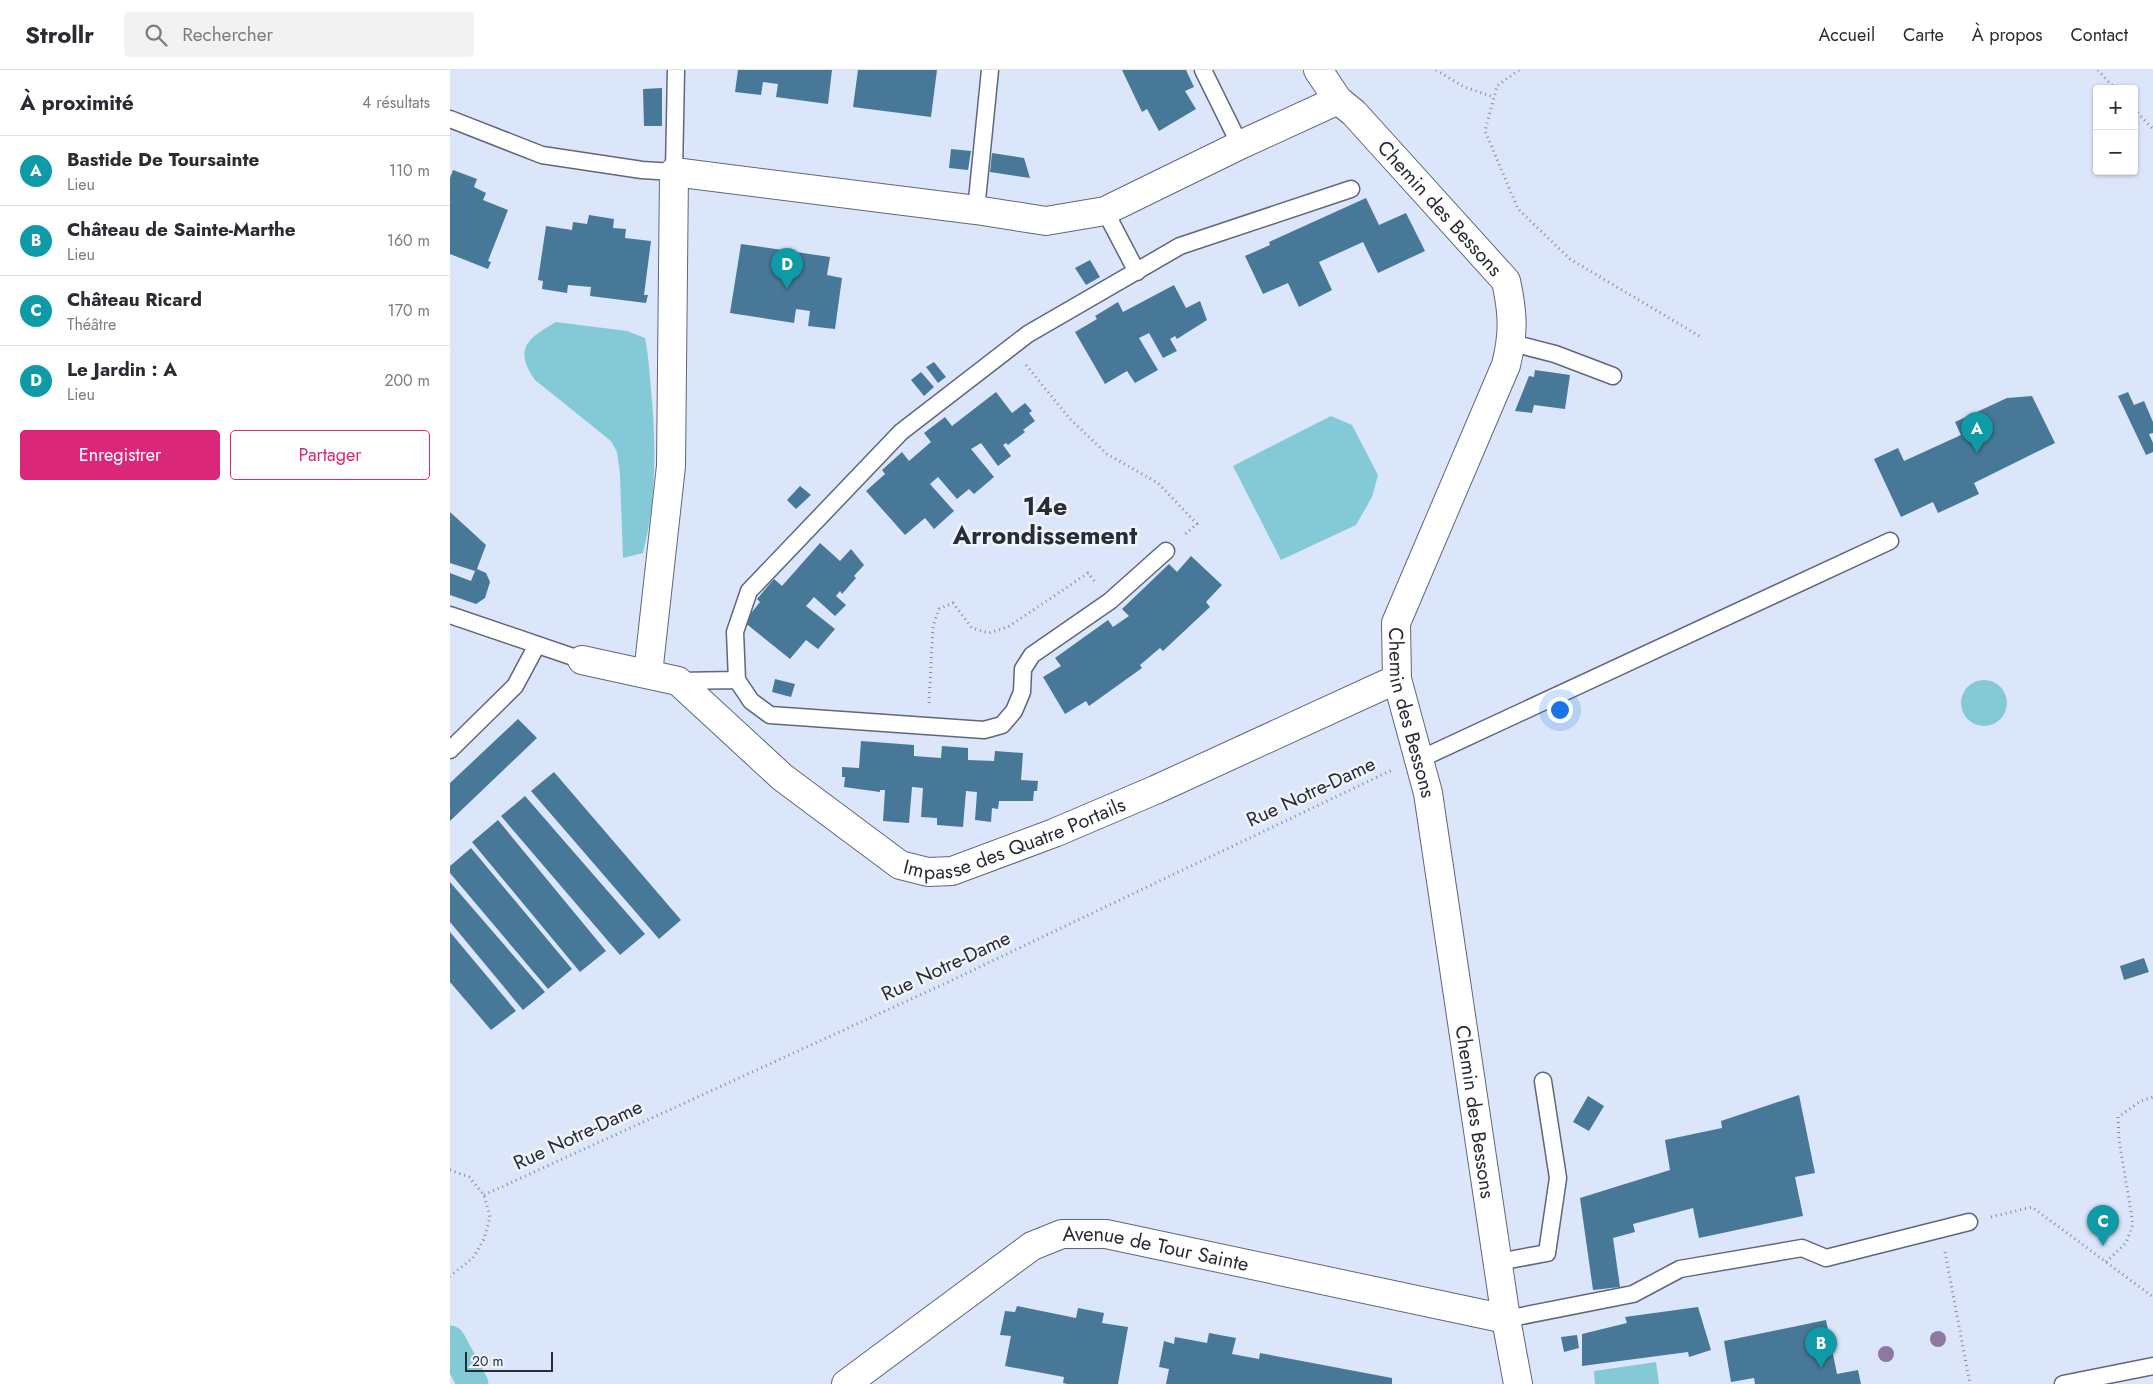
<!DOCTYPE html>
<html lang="fr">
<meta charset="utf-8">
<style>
:root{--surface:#fff;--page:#f2f2f3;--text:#2b2b33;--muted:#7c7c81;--line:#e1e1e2;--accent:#db2777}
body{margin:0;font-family:Jost,sans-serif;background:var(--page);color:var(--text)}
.controls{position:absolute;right:15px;top:15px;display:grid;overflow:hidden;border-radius:5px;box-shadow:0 1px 4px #0004}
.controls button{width:45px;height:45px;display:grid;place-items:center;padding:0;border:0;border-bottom:1px solid var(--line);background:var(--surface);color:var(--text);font:25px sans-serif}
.scale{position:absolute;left:15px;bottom:12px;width:88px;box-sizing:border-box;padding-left:5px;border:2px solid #282c34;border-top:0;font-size:14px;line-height:18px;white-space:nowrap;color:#282c34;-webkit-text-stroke:4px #eff3fb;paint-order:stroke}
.you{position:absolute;left:1109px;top:639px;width:18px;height:18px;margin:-12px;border:4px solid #fff;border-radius:50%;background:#1a73e8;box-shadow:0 0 0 8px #1a73e833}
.badge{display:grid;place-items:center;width:32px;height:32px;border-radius:50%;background:var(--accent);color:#fff;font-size:16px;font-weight:700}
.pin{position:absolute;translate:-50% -41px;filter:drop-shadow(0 1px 2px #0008)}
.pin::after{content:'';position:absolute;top:26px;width:18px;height:15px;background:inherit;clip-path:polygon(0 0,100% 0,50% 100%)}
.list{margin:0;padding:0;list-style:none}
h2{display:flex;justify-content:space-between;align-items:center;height:65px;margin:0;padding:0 20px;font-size:21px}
h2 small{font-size:16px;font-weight:400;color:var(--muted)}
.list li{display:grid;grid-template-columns:32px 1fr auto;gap:15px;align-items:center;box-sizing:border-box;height:70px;padding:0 20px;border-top:1px solid var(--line)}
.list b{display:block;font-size:19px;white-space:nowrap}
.list p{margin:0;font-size:16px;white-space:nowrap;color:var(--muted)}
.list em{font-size:16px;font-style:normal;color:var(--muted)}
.actions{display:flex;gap:10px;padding:15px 20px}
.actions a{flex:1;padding:11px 0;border:1px solid var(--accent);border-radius:5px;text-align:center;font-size:18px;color:var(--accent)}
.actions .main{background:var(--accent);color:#fff}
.icon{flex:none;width:28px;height:28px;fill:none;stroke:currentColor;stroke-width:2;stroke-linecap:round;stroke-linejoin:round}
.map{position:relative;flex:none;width:1703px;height:1314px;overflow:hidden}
header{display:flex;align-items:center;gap:30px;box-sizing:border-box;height:70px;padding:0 25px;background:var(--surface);border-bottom:1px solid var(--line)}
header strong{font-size:24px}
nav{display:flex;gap:28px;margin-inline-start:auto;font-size:18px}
.search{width:350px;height:45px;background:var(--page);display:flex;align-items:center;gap:12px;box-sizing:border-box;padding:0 18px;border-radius:5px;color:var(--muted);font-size:19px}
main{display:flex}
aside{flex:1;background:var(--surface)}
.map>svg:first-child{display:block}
.water{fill:#84c9d6}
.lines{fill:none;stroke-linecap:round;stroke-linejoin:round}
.canal{stroke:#84c9d6;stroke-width:31}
.building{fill:#487897}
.service-casing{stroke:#5f677a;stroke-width:19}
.minor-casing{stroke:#5f677a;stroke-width:30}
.path{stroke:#858c9a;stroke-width:3;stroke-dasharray:1 4;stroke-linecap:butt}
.service{stroke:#fff;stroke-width:16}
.minor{stroke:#fff;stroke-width:28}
.tree{fill:#8d799f}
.labels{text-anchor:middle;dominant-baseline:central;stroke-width:5;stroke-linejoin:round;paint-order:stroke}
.street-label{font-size:20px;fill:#282c34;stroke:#eff3fb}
.district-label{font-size:25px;font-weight:bold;fill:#282c34;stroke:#eff3fb}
</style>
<header>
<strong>Strollr</strong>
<div class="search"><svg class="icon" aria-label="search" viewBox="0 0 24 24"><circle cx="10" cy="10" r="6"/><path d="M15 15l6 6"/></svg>Rechercher</div>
<nav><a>Accueil</a><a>Carte</a><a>À propos</a><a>Contact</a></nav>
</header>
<main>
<aside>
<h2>À proximité<small>4 résultats</small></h2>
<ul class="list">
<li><span class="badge" style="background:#0f9aa8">A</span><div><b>Bastide De Toursainte</b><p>Lieu</p></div><em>110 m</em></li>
<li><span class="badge" style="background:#0f9aa8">B</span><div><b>Château de Sainte-Marthe</b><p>Lieu</p></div><em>160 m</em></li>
<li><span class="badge" style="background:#0f9aa8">C</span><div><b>Château Ricard</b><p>Théâtre</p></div><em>170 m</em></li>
<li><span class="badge" style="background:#0f9aa8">D</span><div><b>Le Jardin : A</b><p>Lieu</p></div><em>200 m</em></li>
</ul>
<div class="actions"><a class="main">Enregistrer</a><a>Partager</a></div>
</aside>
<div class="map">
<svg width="1703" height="1314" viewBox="0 0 1703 1314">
<rect width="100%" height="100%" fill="#dce6fb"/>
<path class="water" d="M106,252L177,261L195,268C199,288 200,309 202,330C206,382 206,432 193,483L173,488L170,404L167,382L161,371L85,310C63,279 78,268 106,252Z
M881,346L902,355L928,405L922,427L906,455L831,490L783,396Z
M1511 633a23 23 0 1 1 46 0a23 23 0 1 1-46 0Z
M1206,1292L1209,1314H1145L1144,1301Z"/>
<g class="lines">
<path class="canal" d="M0,1271L23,1314"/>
</g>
<path class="building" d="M288,0H382L378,34L326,27L328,14L313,12L311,25L285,22Z
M408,0H487L481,47L403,37Z
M672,0H736L744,17L735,21L746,39L709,61L697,39L692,42Z
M212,18V56H194L193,19Z
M501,79L521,81L518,100L499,98Z
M542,83L574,88L580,108L540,102Z
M3,100L27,109L24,117L36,123L33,130L58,140L38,191L41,192L38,199L0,184V108Z
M916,128L929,155L956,143L975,181L928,203L913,172L869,192L882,220L849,237L838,213L813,224L795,186L820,175L819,172Z
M139,145L164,149L163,158L176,159L175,168L201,171L194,225H198L196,233L140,226L141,217L118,215L117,223L92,219L93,211L88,210L96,156L122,160L123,152L137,154Z
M291,174L380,187L377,205L392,208L385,259L358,256L360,241L346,239L344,253L280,243Z
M640,190L650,207L636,215L625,198Z
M724,215L736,238L750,231L757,250L727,269L725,266L720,269L727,281L713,288L699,263L689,268L708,300L685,313L677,301L655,314L625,262L647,249L645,246L668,232L673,242Z
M484,292L496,307L488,313L476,297Z
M1085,300L1120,305L1115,339L1084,335L1082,343L1065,341L1079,306L1084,307Z
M471,302L484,317L474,326L461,310Z
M546,322L562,343L575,333L582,341L579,343L585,351L573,360L575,362L558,375L556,373L553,375L561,386L548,396L531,373L521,379L544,407L524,424L519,419L507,429L488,407L480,414L504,441L484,459L475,448L455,465L416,421L435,404L432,400L452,382L459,391L481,372L474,363L495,347L502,356Z
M1678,322L1684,335L1694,331L1703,352V363L1699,364L1703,373V382L1696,385L1668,326Z
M1582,326L1605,373L1524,413L1529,424L1488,443L1483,432L1451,447L1424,389L1448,378L1454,391L1511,365L1505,352L1557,328Z
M350,416L361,425L346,439L337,430Z
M0,442L36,475L27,499L36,503L40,512L35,528L26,534L0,525V503L21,511L25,501L0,493Z
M370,473L390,491L401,479L414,495L404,506L406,508L392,524L390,521L386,526L396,535L385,546L364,527L356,536L385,559L368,579L356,570L340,589L294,552L310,532L307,529L324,509L332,516Z
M741,486L772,515L756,532L760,537L713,581L710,578L690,595L692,598L639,636L636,631L615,644L593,607L611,596L605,588L658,550L663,557L679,546L672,539L719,494L727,502Z
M325,609L345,614L341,627L322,622Z
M68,649L87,668L0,751V713Z
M411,671L464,675V686L491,688L492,676L518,678V690L544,691L545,681L573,683L571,710L588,711L587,721H584L583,731H549L548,739L542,738L541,752L525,750L527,722L516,721L513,757L487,755V748L471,747L473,718L462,717L459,753L433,751L435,720H430V722L394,717L395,707H392V697L409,698Z
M104,702L231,850L209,869L81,721Z
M75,726L195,864L170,885L51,746Z
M48,750L156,881L130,902L22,772Z
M21,778L122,899L98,919L0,803V796Z
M0,812L95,922L73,940L0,852Z
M0,862L66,941L41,960L0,912Z
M1694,888L1699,902L1674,910L1670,896Z
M1349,1025L1365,1103L1345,1107L1353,1146L1249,1168L1243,1138L1183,1154L1185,1162L1163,1168L1170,1217L1143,1220L1130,1128L1220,1100L1215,1070L1272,1058L1271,1051Z
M1138,1026L1154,1036L1139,1061L1123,1052Z
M567,1236L626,1248L628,1238L654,1243L652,1253L678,1257L668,1314H617L613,1313L614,1307L555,1296L561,1266L550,1265L555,1241L565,1242Z
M1248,1237L1261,1280L1239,1287L1238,1282L1132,1296V1264L1177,1253L1175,1247Z
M1376,1250L1387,1304L1408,1300L1411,1314H1305L1304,1308L1281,1312L1274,1271Z
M759,1263L786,1268L782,1284L809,1289L810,1283L942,1308V1314H716L719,1299L709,1297L714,1271L724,1274L725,1267L757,1273Z
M1127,1265L1129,1278L1114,1282L1111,1267Z"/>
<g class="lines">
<defs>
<path id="service" d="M753,0L790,75
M0,49L92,85L192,100L224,102L226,0
M526,140L540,0
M655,141L687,202
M1062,273L1105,284L1163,306
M0,545L132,590
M287,610L301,631L320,645L534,660L552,655L564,641L572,622L573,599L582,585L660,531L716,481
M228,611L287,610L285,562L299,521L451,362L578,264L730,176L901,119
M0,680L65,616L87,575
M968,690L1440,471
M1048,1192L1097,1183L1108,1108L1093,1011
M1056,1249L1183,1224L1230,1199L1352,1178L1376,1188L1519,1152
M1613,1314L1703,1296"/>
<g id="minor">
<path id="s1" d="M868,0L888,30L904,43L1056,211C1063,243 1064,263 1056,295L946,553L947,609L978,723L1056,1249L1068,1314"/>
<path id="s2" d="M132,590L228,611L332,707L450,795L478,802L502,801L604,763L705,720L947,609"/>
<path d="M198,604L221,396L224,102L526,140L596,151L655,141L790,75L888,30"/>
<path id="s3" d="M396,1314L582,1176L612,1164H656L1056,1249"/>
</g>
</defs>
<use href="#service" class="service-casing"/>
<use href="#minor" class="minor-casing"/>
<path class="path" d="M986,0L1014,17L1044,27
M1069,0L1047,16L1035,61L1068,139L1120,189L1251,267
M1648,0L1665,19
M1684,39L1703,59
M576,295L620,349L657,384L708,413L747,454L733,466
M479,633L483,556L489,539L503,533L522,558L539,563L558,557L638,503L646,513
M0,1100L19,1107L34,1125L40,1147L34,1169L23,1188L0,1206
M34,1125L494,914L942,700
M1541,1147L1582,1137L1703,1227
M1495,1182L1520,1314
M1656,1192L1676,1173L1683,1154L1669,1070L1668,1047L1691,1031L1703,1027"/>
<use href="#service" class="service"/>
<use href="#minor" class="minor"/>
</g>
<g class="tree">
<circle cx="1488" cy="1269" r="8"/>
<circle cx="1436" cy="1284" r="8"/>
</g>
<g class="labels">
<g class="street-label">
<text stroke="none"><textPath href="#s1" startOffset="185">Chemin des Bessons</textPath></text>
<text stroke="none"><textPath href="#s1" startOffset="740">Chemin des Bessons</textPath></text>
<text transform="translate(861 722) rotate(-25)">Rue Notre-Dame</text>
<text stroke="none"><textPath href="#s2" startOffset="508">Impasse des Quatre Portails</textPath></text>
<text transform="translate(496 896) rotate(-25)">Rue Notre-Dame</text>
<text stroke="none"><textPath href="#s1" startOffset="1145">Chemin des Bessons</textPath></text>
<text transform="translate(128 1065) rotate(-25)">Rue Notre-Dame</text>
<text stroke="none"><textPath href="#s3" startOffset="359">Avenue de Tour Sainte</textPath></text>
</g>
<g class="district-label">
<text x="595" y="436">14e<tspan x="595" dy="29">Arrondissement</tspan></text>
</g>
</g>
</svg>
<div class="controls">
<button>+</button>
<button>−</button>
</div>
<div class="scale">20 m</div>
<div class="you"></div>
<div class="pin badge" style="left:1527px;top:383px;background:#0f9aa8">A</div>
<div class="pin badge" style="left:1371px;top:1298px;background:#0f9aa8">B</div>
<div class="pin badge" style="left:1653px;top:1176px;background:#0f9aa8">C</div>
<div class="pin badge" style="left:337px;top:219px;background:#0f9aa8">D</div>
</div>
</main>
